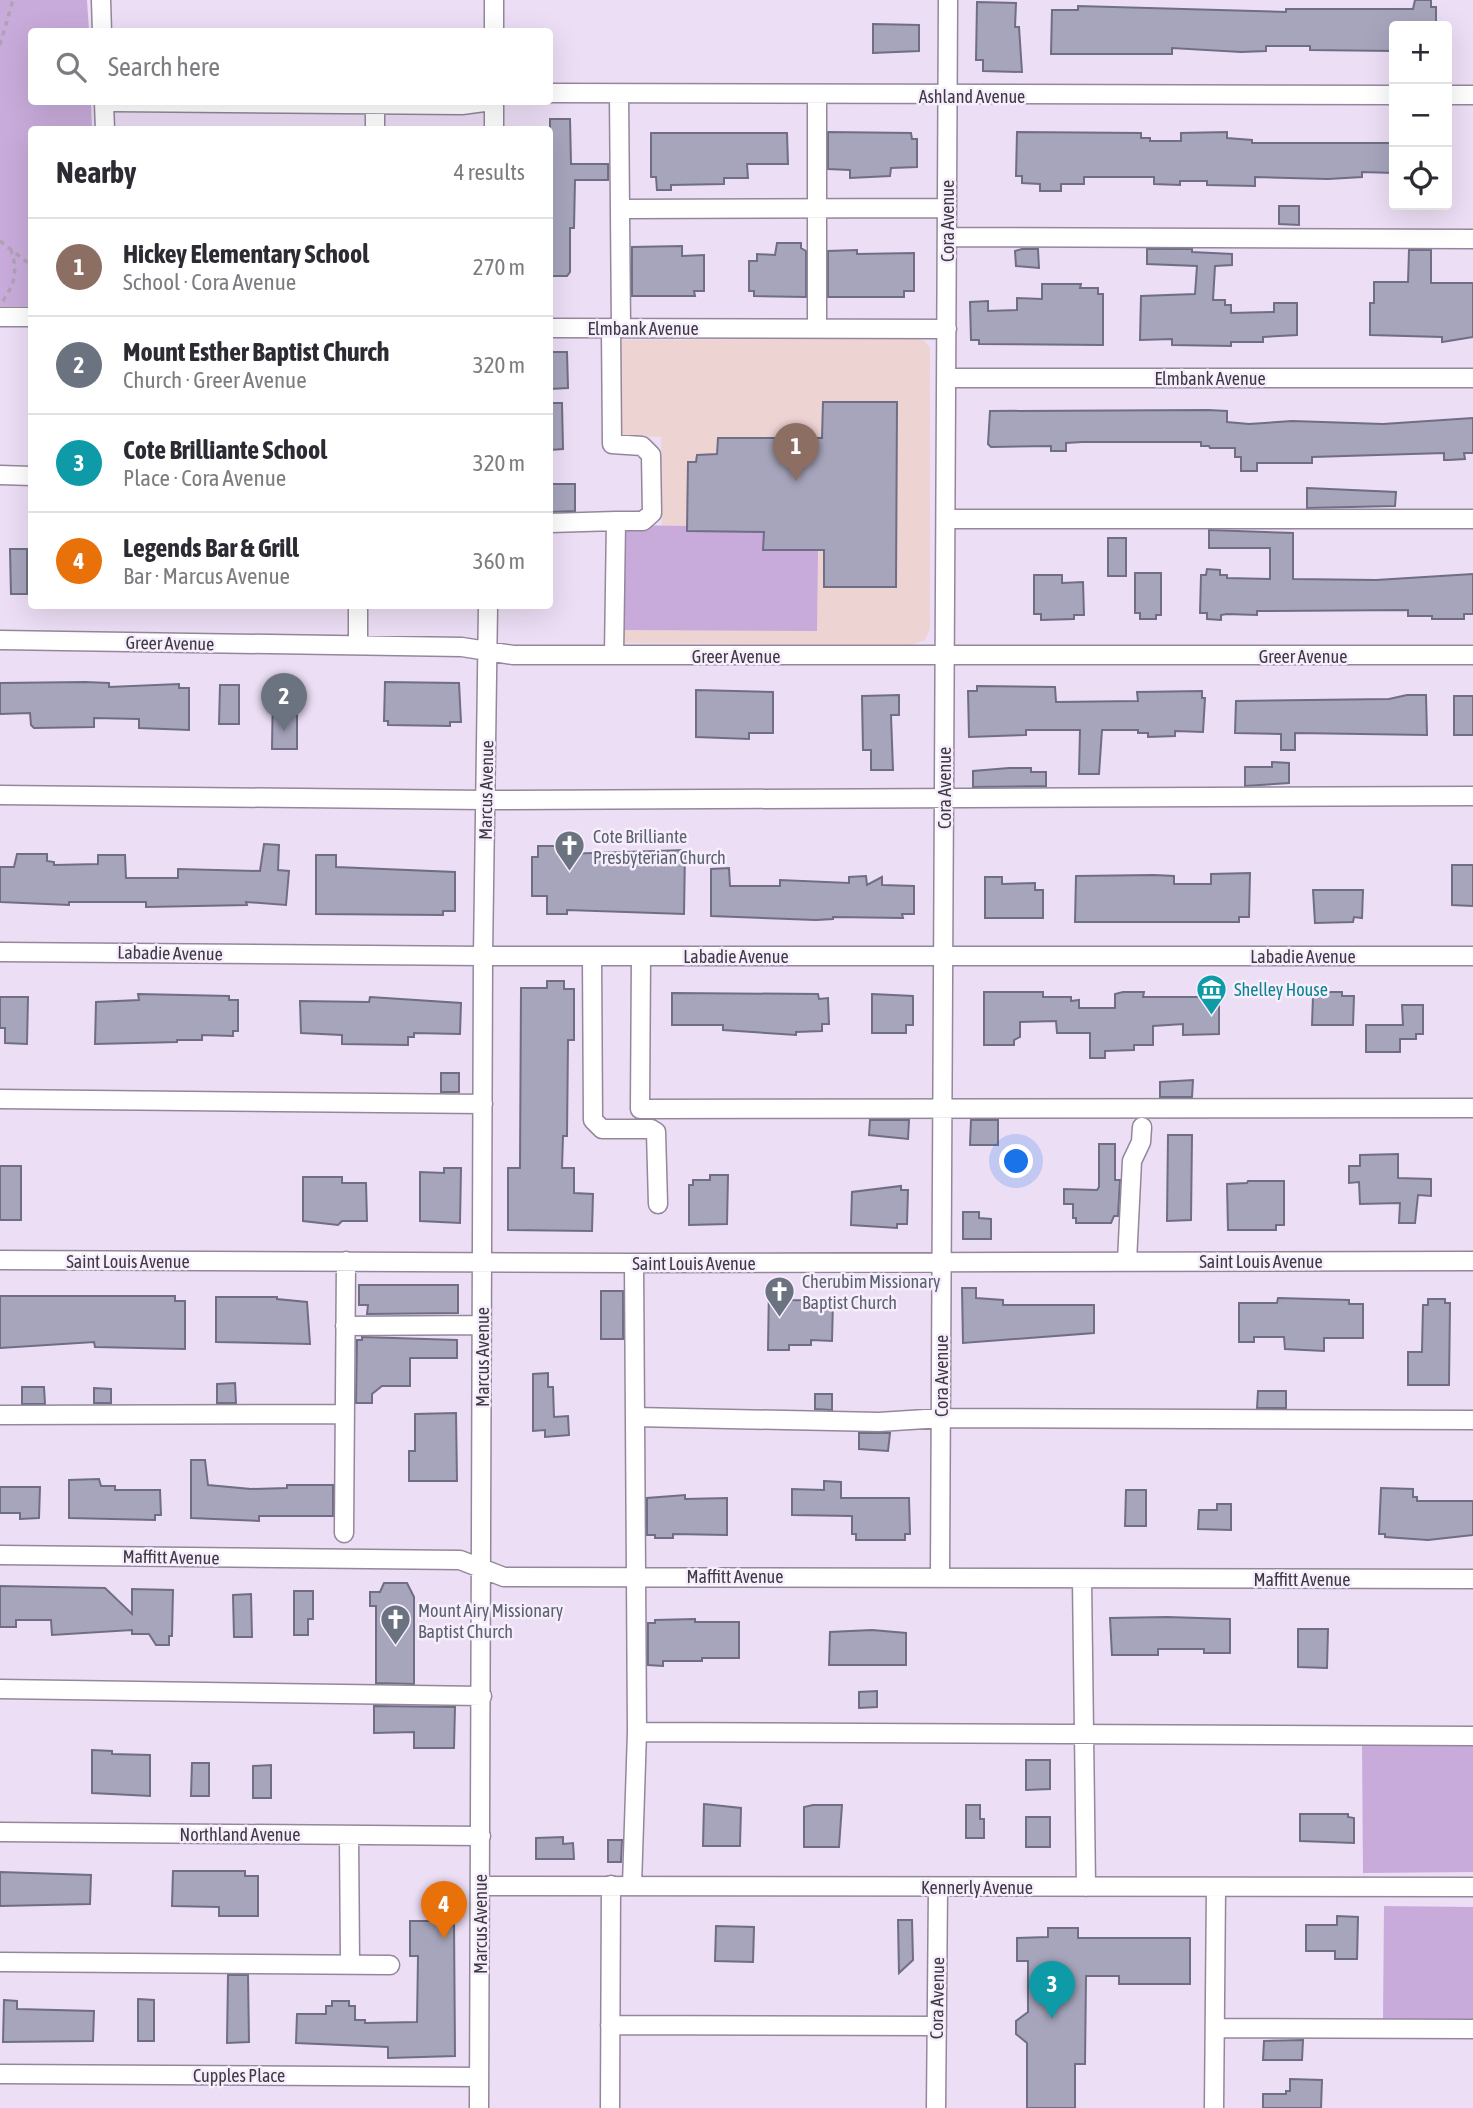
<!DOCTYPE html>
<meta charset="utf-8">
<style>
:root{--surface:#fff;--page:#f7f7f7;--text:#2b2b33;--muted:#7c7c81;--line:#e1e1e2;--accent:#d93025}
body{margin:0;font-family:"Asap Condensed",sans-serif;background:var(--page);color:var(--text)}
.controls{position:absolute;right:21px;top:21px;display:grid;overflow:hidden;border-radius:7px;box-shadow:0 7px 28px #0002}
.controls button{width:63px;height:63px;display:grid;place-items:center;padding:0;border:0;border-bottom:2px solid var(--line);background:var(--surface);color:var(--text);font:35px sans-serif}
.you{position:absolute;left:1017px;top:1162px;width:24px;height:24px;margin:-18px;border:5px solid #fff;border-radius:50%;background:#1a73e8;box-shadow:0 0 0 10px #1a73e833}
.badge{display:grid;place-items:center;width:46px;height:46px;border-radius:50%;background:var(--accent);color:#fff;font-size:23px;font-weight:700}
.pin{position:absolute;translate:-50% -58px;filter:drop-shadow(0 2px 4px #0008)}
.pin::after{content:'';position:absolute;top:37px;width:24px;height:21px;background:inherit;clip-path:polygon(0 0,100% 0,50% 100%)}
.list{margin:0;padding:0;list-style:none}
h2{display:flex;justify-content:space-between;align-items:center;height:91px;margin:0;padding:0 28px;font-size:30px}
h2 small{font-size:23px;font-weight:400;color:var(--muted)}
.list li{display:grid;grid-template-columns:46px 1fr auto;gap:21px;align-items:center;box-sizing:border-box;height:98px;padding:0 28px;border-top:2px solid var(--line)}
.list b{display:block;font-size:26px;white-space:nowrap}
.list p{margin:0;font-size:23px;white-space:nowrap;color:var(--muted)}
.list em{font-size:23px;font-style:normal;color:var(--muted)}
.icon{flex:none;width:38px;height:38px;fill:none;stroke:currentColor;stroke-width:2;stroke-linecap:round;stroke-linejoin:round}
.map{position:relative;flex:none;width:1473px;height:2108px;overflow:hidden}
.search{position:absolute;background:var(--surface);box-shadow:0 7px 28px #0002;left:28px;top:28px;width:525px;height:77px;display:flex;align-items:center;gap:18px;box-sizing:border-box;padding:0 24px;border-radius:7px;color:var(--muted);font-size:26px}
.panel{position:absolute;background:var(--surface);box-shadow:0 7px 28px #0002;left:28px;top:126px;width:525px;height:483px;border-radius:7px}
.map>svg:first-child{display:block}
.education{fill:#eed3d3}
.green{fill:#c8abda}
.building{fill:#a6a5bc;stroke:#6f6e84;stroke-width:2}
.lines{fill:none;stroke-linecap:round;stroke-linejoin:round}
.minor-casing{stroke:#94879c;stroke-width:21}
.path{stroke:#aea3b5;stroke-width:3.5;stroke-dasharray:5 5;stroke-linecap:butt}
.minor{stroke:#fff;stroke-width:18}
.labels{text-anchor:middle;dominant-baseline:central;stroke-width:5;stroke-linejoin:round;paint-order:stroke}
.street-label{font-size:18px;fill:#3e3942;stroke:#f6eefc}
.worship-label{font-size:18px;fill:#5b616d;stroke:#f6eefc;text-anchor:start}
.culture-label{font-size:18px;fill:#0d838f;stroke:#f6eefc;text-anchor:start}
</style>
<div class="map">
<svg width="1473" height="2108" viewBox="0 0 1473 2108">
<rect width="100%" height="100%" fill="#ecdef5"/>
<path class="education" d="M914,338L925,341L930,348V629L925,640L912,645L620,643L621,630L662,525L661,437L623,436L619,428L620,340Z"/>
<path class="green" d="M0,0H87L89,31L32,32V102H91L92,129L32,130L31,306H0Z
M629,525L687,526L688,531L764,532L763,549L818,550L817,631L621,630L622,536Z
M1473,1744V1872L1363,1873L1362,1745Z
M1384,1906L1473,1907V2019H1383Z"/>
<path class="building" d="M1415,0H1431V7H1436V26H1394V51L1310,50V46H1266V51L1241,52L1172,48V54H1051L1052,10H1078V6L1286,12V9H1413Z
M977,2L1016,3L1015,27H1019L1022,72L983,71V60H976Z
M873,24L919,25V51L873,53Z
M550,119H570L571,164H608V180H575L574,228H570V272L567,276H550Z
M828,132L911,133L912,139H917V167L891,168L890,176L850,178V170L828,169Z
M1017,132L1141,133V138H1150V141H1181V133L1227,132V138L1252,140V143H1394V173L1362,172V177L1328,179L1255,177V186L1207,185V181H1180V185L1154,184V177H1084V184H1061V191H1040V184L1022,183V176H1016Z
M651,133H787L788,164H747L748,178H724V184L671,185V190H657L656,177H651Z
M1279,206H1299V225L1279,224Z
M777,243H801V248L806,251V297L754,296V291H749V261H757V254L775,255Z
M682,246V256L704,255V291H694L695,296H632V247Z
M1022,249H1038L1039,268L1016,266L1015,251Z
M1147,249H1192V252L1232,254V265L1215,266L1213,300H1225V305H1231V313L1274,312V303H1297V335L1263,337V342H1231V346L1172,345V339L1140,340L1141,296L1195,294L1197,266L1147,264Z
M857,250V254L914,253V291H904V297H828V251Z
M1409,250H1431V283H1473V337L1442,342V337L1370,335V303H1374V282H1408Z
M1042,284H1081L1080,288H1098V294H1103V345L979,344V340H971L970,302L988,301V311L1017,310V298L1042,299Z
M550,352H567L568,388L550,389Z
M823,402H897L896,587H824V550H763L764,532L687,531L688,462H696L697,455L717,454L718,438H822Z
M550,403H562L563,449L550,450Z
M1208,410L1227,411V422L1249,424L1292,421L1383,424L1473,418V453H1464L1465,459L1448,460H1444V453L1312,457V463H1257V471H1241V457H1235V448H1210L1209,446H1201V442H1082L1066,443V451H1051V446L991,447L988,444L990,411Z
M550,484H575V511L550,512Z
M1307,488L1396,492L1395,506L1307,508Z
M1209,530L1293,533V579L1376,580L1473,574V614H1464V619H1432V616H1408V610L1257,611V615L1227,614L1221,615V620L1207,619V613H1200L1201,575H1206L1207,569L1220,570V575H1227V578L1270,579V548H1209Z
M1108,538H1126V576H1108Z
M10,549H27V594H11Z
M1135,573H1161V615H1156V619H1140V613H1135Z
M1034,575H1062V583L1083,582L1084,615H1074V619L1041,620V614H1034Z
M85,682L109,683V687L179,684V688H189V730L139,728V719L94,718V727L34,728L31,725L30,713L0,714V683Z
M385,682L459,683L461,722H450V726L388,725V721H384Z
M220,685H239V724H219Z
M273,686H297V749H272Z
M977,686L1055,687L1056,702L1138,701L1137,692L1202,691V698H1205L1203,732L1175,731V736L1148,737V733H1138V730H1102L1099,774H1079L1080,730H1026V735L969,737L968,691H977Z
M696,690L773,692V733H749V739L696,737Z
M899,695V715H891L893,770H871V750H863L862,696Z
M1407,695H1426L1427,735L1295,733V750H1281V734L1235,733L1236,701L1389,699Z
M1454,696H1473V735H1454Z
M1272,762L1289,763V783L1245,786V767H1272Z
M1009,768H1031V772H1046V786L973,787V771Z
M264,844L279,845L278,870L289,871L286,905L246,902L247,905L146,907V902H69V905L0,902V867H14L17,854H47V861L54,862V865L98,864V855H125L126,878H178V869L260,871Z
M538,846H564L563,854L685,850L684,914L567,910V914H547V896H532V857H538Z
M316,855H336V867L455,872V911H443V915L316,914Z
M1452,865H1473V906L1452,905Z
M729,868L730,886H780V880L849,883V877L866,876L867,885L882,877V885L914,886V914H902L903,918L833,917V919L816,920L711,916V869Z
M1250,873L1249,917H1239V922H1075L1076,876L1154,875L1174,876V884H1211V874Z
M985,877H1002V884L1035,883V890H1043V918H985Z
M1313,890H1363L1362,918L1354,917L1353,922L1315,923Z
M547,981H564V989H574V1040H568L567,1136H563L562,1168H574V1193L593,1194L592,1231L508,1230V1168H520L521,988H547Z
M984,992H1043V997H1071V1001L1079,1000V1008H1115V994L1123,992H1144L1143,997H1219V1034L1183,1035V1024L1153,1026V1045H1134V1050L1105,1051V1058H1090V1033H1057L1056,1021L1020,1022V1037L1014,1040V1045H984Z
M1324,992H1342V996H1354L1353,1025H1312L1313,996H1324Z
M672,993L818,994L819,999L828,998L829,1024H822V1031L796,1032V1035L723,1030V1025H672Z
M138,994L229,996V1000H238V1031H233V1036L202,1035V1040H177V1042L95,1044L96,1002L139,1000Z
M872,994L913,996V1025H906V1033H872Z
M0,997H28L27,1044L5,1043V1028H0Z
M370,997L461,1003L460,1034L414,1033V1037H408V1045L342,1044V1035L301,1033L300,1001L369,1002Z
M1402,1005H1423V1034H1416V1039H1400V1052H1366V1025H1403Z
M441,1073H459V1092H441Z
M1193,1080L1192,1097H1160V1082Z
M870,1120H909L908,1139L869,1135Z
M971,1120H998V1145H970Z
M1168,1135H1192L1191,1220L1167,1221Z
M1099,1144H1115V1180H1120L1118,1216H1114L1111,1223H1076V1218H1073V1204H1064V1189L1097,1190L1099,1187Z
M1398,1154V1178L1431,1179V1196L1418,1195L1415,1223H1399L1400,1203L1360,1204L1359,1182L1349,1183V1166H1360V1155Z
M0,1166H21V1220H0Z
M444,1168H461L460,1223L420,1221V1172L444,1173Z
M710,1175H728L727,1224L689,1225V1185H693V1180H710Z
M303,1177H342V1183H366L367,1221H342L338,1225L303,1221Z
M1248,1181H1284V1225H1276V1230H1228L1227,1184L1247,1183Z
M901,1186V1190H908L907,1224H897V1228L851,1225L852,1192Z
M963,1212H979V1218L991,1219V1239H963Z
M359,1285H458V1313L367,1314L368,1305H359Z
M769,1286H790V1300L833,1301L832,1341L811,1340V1345H789V1350H768Z
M962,1288H976V1298L1003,1300V1305H1094V1333L963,1343Z
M601,1291H623V1339H601Z
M0,1296H175V1301H185V1349L95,1347L94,1342L0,1348Z
M216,1297H277V1299L307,1302L310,1344L216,1342Z
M1278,1298L1349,1300V1304H1363V1338H1324V1351L1285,1349L1284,1337H1254V1342H1239V1303H1277Z
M1428,1299H1445V1303H1450L1449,1385H1408V1352H1422L1423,1305H1428Z
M362,1337L457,1340V1358H410V1386H382L372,1394V1403H356L357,1340H362Z
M548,1373V1387H553L554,1417L568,1416L569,1435L545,1437V1430L533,1431V1374Z
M235,1383L236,1403H217V1384Z
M22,1387H44L45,1404H22Z
M94,1388L111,1389V1403H94Z
M1258,1391H1286V1408H1257Z
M815,1394H832V1410L815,1409Z
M456,1413L457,1481H409V1451H415V1414Z
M859,1433H890L888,1451L859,1449Z
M191,1460H205L208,1485L251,1489L287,1488V1485H333V1516H259V1521L191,1518Z
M99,1479L101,1486H115V1490H160L161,1515H155V1520L69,1518V1480Z
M824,1481L841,1482V1498H909L910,1534H905V1540H856V1534H852V1516L792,1515V1489L824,1490Z
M0,1487H40L39,1518L20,1519V1513H0Z
M1381,1488L1413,1489V1497H1417V1501H1473V1535L1428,1540L1385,1537V1534H1379Z
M1126,1490H1146V1526H1125Z
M685,1495V1499L727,1498V1535L673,1534V1538H655V1535H647V1498Z
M1217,1504H1231V1530L1198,1529L1199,1510H1217Z
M384,1583H407L414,1597V1684L376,1683V1606H370V1592H380Z
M0,1586L105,1588L132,1614V1589L173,1590L172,1636H169V1645H156L149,1634H132V1630L52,1635L51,1620H16V1627H0Z
M294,1591H313V1619H308V1635H294Z
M251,1594L252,1637H234L233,1595Z
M1167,1617L1230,1619V1653H1204V1649H1158V1655H1112L1110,1618Z
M695,1619V1622H739V1658H702V1661H663V1666L648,1665V1623H655V1620Z
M1298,1629H1328L1327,1668L1298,1667Z
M872,1630L906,1633V1665H829L830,1632Z
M877,1691V1707L859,1708V1692Z
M374,1706L455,1707L454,1748H414V1732L374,1733Z
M92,1750L112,1751V1754L150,1755V1796L92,1793Z
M1026,1760H1050V1789L1026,1790Z
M192,1763H209V1796H191Z
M271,1765V1798H253V1766Z
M704,1804L741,1808L740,1846H703Z
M813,1805H842L839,1847H804V1807Z
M966,1805H980V1819H984V1838H966Z
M1300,1814H1348V1817L1354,1818V1843L1300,1841Z
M1026,1817H1050V1847H1026Z
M563,1837V1844L573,1843L574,1859H536V1838Z
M608,1840H622L621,1862H608Z
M173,1871H245V1876H258V1916H219V1907L172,1906Z
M0,1872L91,1875L90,1904L0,1906Z
M1337,1916L1358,1917L1357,1959H1335V1951H1306V1925H1337Z
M898,1920H912L913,1960L899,1973Z
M410,1921H454L455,2056L388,2058V2047L296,2043L297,2014H326V2006H332V2001H349V2006H355V2020H365V2023L417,2022L418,1956H410Z
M716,1926L754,1927L753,1962L715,1961Z
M1048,1928H1078V1938H1190V1984H1119V1976H1086L1085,2064H1075V2108H1027V2043L1016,2034V2021L1028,2012V1961H1017V1938L1048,1937Z
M228,1975H248L249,2042L227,2043Z
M138,1999L154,2000V2041H138Z
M4,2000L17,2001V2009L94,2011L93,2041L3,2042Z
M1303,2040L1302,2060H1263L1264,2041Z
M1290,2079L1322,2080L1321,2108H1263V2094H1286V2091H1290Z"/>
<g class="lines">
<defs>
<path id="minor" d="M101,0L102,32
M494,32V0
M550,93L1394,95
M619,94L621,328
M1447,95H1473
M104,102L105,130
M115,102L462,105L484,102
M375,130V104
M494,130V102
M620,209L947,208
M947,237L1473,239
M0,317H32
M550,328L947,329
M611,328L612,444L642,446L651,455L652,513L643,521H616L614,655
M817,328V95
M947,378H1473
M0,475L32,476
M946,519H1473
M550,523L616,521
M358,606V645
M0,640L462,647L513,655H1473
M0,795L485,800L1473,796
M0,952L483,956H1473
M592,956L593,1120L602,1129H651L656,1132L658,1204
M641,956L640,1109L1473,1108
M0,1099L483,1104
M0,1260L634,1263L1473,1261
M1127,1261L1132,1161L1141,1142L1142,1127
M345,1326L482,1325
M0,1415L344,1414
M635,1417L879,1422L941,1418L1473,1420
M344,1533L346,1261
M0,1555L460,1560L504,1577L1473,1579
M940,1575L948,0
M1082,1579L1086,1887
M0,1689L482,1696
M637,1732L1473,1736
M0,1832L481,1836
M349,1835L350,1964
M632,1885L637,1732L634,1263
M480,1886L1473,1887
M0,1962L390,1965
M610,2025L937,2026
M1215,2028L1473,2029
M0,2074L479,2077
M479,2108L483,956L488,606
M610,2108L611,1885
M936,2108L938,1888
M1214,2108L1216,1887"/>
</defs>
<use href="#minor" class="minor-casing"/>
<path class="path" d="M0,45L13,0
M0,241L32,266
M3,301C15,283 18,270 11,250"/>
<use href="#minor" class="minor"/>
</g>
<defs>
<symbol id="church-pin" viewBox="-11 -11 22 30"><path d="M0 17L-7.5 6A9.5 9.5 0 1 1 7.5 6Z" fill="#6b7280" stroke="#f6eefc"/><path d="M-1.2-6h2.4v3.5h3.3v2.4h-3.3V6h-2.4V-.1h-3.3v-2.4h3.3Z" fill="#fff"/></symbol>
<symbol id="museum-pin" viewBox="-11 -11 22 30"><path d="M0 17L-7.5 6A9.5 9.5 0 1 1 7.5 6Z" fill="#0f9aa8" stroke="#f6eefc"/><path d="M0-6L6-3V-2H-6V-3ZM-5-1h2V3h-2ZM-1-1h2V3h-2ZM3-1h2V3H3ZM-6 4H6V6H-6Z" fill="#fff"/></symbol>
</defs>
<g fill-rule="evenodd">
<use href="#church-pin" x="552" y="828" width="35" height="47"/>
<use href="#museum-pin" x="1194" y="972" width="35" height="47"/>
<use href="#church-pin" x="762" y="1274" width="35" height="47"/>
<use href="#church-pin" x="378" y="1602" width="35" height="47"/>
</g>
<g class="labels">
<g class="street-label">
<text x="972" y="96">Ashland Avenue</text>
<text transform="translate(947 221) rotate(-90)">Cora Avenue</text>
<text x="643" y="328">Elmbank Avenue</text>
<text x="1210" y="378">Elmbank Avenue</text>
<text transform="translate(170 643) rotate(1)">Greer Avenue</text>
<text x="736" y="656">Greer Avenue</text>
<text x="1303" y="656">Greer Avenue</text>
<text transform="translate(944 788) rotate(-90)">Cora Avenue</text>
<text transform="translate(486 790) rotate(-89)">Marcus Avenue</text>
<text transform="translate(170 953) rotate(1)">Labadie Avenue</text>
<text x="736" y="956">Labadie Avenue</text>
<text x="1303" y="956">Labadie Avenue</text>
<text x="128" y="1261">Saint Louis Avenue</text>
<text x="1261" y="1261">Saint Louis Avenue</text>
<text x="694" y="1263">Saint Louis Avenue</text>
<text transform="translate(482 1357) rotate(-90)">Marcus Avenue</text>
<text transform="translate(941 1376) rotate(-90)">Cora Avenue</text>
<text transform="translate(171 1557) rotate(1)">Maffitt Avenue</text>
<text x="735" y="1576">Maffitt Avenue</text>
<text x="1302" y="1579">Maffitt Avenue</text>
<text x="240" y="1834">Northland Avenue</text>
<text x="977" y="1887">Kennerly Avenue</text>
<text transform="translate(480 1924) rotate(-90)">Marcus Avenue</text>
<text transform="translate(937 1998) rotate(-89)">Cora Avenue</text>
<text x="239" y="2075">Cupples Place</text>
</g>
<g class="worship-label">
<text x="593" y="836">Cote Brilliante<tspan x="593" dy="21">Presbyterian Church</tspan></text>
<text x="802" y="1281">Cherubim Missionary<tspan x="802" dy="21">Baptist Church</tspan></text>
<text x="418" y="1610">Mount Airy Missionary<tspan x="418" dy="21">Baptist Church</tspan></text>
</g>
<g class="culture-label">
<text x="1234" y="989">Shelley House</text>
</g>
</g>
</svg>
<div class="controls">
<button>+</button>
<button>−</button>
<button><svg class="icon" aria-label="locate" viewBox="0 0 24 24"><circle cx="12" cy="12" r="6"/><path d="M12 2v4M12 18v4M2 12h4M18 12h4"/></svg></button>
</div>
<div class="you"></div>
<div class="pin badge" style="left:796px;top:481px;background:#8d6e63">1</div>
<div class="pin badge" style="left:284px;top:731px;background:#6b7280">2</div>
<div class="pin badge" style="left:1052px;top:2019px;background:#0f9aa8">3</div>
<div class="pin badge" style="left:444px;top:1939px;background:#e8710a">4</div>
<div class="search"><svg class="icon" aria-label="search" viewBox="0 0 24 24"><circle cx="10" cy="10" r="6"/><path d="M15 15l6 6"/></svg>Search here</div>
<section class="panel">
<h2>Nearby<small>4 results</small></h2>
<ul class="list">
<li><span class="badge" style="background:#8d6e63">1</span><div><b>Hickey Elementary School</b><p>School · Cora Avenue</p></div><em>270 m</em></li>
<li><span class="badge" style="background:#6b7280">2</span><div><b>Mount Esther Baptist Church</b><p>Church · Greer Avenue</p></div><em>320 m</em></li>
<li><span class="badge" style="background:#0f9aa8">3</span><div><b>Cote Brilliante School</b><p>Place · Cora Avenue</p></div><em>320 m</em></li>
<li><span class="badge" style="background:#e8710a">4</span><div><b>Legends Bar &amp; Grill</b><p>Bar · Marcus Avenue</p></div><em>360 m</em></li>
</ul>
</section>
</div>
